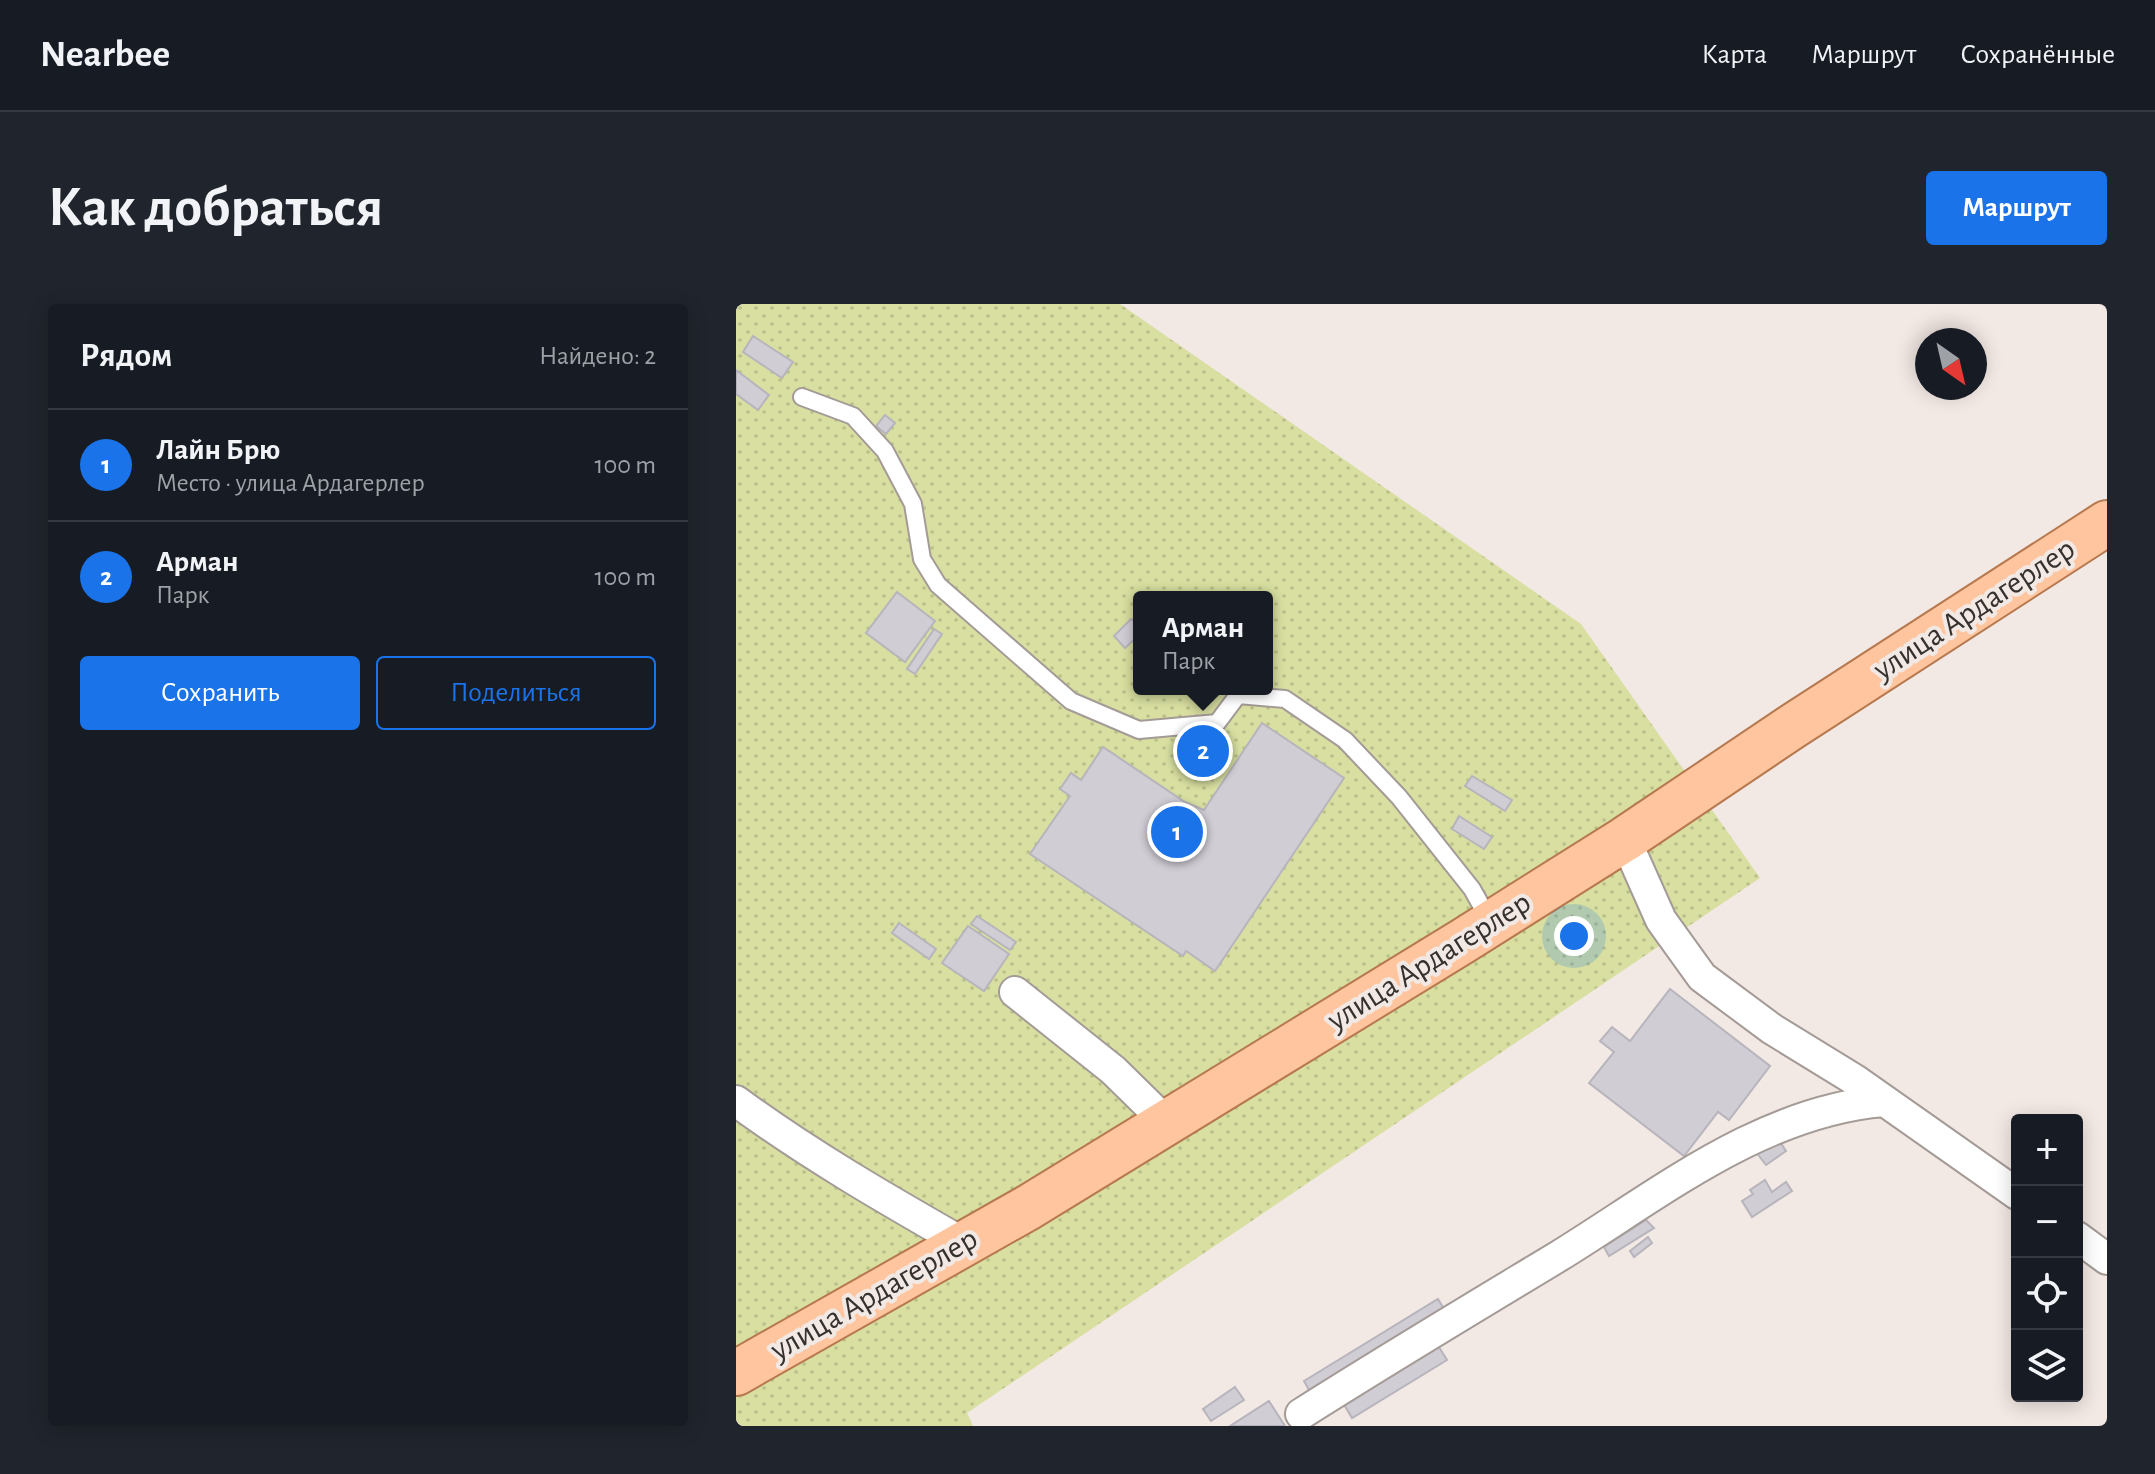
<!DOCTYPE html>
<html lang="ru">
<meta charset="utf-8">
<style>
:root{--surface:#171b24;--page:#20242c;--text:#f1f3f6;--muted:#9ea1a6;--line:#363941;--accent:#1a73e8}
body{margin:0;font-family:"Alegreya Sans",sans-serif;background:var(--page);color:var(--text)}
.controls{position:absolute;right:24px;bottom:24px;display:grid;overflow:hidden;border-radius:8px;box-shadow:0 4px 20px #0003}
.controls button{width:72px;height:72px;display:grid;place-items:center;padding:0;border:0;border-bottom:2px solid var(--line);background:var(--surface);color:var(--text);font:40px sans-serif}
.compass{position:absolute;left:1179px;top:24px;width:72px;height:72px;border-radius:50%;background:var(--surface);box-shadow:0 4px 20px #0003;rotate:146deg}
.you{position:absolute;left:838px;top:632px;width:28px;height:28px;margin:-20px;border:6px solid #fff;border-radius:50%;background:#1a73e8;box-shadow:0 0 0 12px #1a73e833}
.badge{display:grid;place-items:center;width:52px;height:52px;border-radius:50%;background:var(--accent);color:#fff;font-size:26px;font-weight:700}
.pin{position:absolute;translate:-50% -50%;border:4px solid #fff;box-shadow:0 2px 8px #0006}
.popup{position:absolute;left:397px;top:287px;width:140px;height:104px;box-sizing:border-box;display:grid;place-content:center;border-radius:8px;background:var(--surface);filter:drop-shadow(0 2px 6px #0005);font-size:26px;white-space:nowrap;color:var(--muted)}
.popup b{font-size:30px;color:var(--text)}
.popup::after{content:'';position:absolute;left:50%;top:100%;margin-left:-16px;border:16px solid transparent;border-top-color:var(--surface)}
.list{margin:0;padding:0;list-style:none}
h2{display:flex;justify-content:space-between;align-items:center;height:104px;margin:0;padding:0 32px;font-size:34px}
h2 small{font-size:26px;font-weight:400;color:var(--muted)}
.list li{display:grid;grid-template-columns:52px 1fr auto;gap:24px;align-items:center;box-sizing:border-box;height:112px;padding:0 32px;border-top:2px solid var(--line)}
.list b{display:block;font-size:30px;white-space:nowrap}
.list p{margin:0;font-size:26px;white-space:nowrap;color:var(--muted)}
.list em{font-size:26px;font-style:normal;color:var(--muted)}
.actions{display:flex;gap:16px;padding:24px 32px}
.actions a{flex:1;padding:18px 0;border:2px solid var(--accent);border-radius:8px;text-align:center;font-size:28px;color:var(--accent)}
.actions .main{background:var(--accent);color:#fff}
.icon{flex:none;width:44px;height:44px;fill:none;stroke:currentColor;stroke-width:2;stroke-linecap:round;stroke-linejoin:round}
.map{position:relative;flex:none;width:1371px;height:1122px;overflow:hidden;border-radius:8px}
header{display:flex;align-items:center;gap:48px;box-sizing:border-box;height:112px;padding:0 40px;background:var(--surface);border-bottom:2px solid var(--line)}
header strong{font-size:38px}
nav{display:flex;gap:44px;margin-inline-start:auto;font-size:28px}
.intro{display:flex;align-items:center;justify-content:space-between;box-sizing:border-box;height:192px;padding:0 48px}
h1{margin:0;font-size:56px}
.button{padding:20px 36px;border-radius:8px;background:var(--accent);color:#fff;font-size:28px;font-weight:700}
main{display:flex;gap:48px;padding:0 48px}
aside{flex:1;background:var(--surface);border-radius:8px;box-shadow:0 4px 20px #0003}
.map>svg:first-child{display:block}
.green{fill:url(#green-dots);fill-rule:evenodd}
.building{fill:#d0cdd5;stroke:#b7b4bc;stroke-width:2}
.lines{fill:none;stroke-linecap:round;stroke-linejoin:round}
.lane-casing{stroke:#a49b97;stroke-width:20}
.street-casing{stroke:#a49b97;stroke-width:34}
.primary-casing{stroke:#b7784e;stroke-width:48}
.lane{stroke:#fff;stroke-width:16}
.street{stroke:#fff;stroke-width:30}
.primary{stroke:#fec59e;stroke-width:44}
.labels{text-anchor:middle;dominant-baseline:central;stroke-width:8;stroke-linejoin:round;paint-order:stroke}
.street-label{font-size:32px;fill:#34312f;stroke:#f2e8e4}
</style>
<header>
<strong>Nearbee</strong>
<nav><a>Карта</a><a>Маршрут</a><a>Сохранённые</a></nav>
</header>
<div class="intro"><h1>Как добраться</h1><a class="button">Маршрут</a></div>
<main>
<aside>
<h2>Рядом<small>Найдено: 2</small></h2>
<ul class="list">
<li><span class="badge">1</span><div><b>Лайн Брю</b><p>Место · улица Ардагерлер</p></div><em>100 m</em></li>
<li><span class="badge">2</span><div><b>Арман</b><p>Парк</p></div><em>100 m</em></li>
</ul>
<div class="actions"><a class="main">Сохранить</a><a>Поделиться</a></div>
</aside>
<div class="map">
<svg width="1371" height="1122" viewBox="0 0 1371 1122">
<defs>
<pattern id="green-dots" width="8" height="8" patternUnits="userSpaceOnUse" patternTransform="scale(2)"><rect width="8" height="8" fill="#d8dfa0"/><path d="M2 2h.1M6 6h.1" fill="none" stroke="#bac08a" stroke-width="1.8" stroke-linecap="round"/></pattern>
</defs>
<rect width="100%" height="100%" fill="#f2e8e4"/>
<path class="green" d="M0,0H384L845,320L1024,574L231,1109L237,1122H0ZM403,293H531V385H403Z"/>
<path class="building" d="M17,32L57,58L46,74L7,48Z
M0,66L33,91L22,106L0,90Z
M149,111L159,119L150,130L140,122Z
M161,288L199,317L169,358L130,329Z
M403,312V331L389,344L378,332L395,315L398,317Z
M198,325L206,330L179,370L171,365Z
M526,419L608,474L479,667L450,647L447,652L294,550L334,492L324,485L335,469L345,476L367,443L449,498L468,506Z
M736,472L776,496L769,507L729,482Z
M723,512L756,533L748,545L716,525Z
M241,612L280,638L274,646L235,620Z
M163,619L200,645L193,655L156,629Z
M232,622L273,650L248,687L206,659Z
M934,685L1034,762L993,816L982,808L948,852L853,779L878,748L864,737L876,723L894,737Z
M1041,833L1050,847L1030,861L1020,848Z
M1029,876L1036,888L1050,878L1056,887L1016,913L1006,897L1017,890L1014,886Z
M910,916L918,924L873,952L868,943Z
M912,933L916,939L898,953L894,947Z
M702,995L711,1010L577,1093L568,1077Z
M698,1035L711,1056L616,1114L603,1092Z
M499,1083L508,1096L475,1117L467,1105Z
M533,1097L549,1122H494Z"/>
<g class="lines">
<defs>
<path id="lane" d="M66,93L117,112L149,147L177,200L186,255L202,281L335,397L403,426L481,419L502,391L549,395L609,436L663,493L736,585L755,619"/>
<path id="street" d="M889,535L925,616L966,673L1036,725L1119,776L1281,890
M279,688L377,766L431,819
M0,797C72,850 150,895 227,939
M1341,933L1371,955
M565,1110C650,1056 737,1004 823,952C925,889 1026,807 1148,797"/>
<path id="primary" d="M0,1069L293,903L727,637L889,535L1057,422L1371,219"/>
</defs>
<use href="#lane" class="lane-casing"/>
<use href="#street" class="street-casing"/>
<use href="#primary" class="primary-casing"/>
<use href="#lane" class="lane"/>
<use href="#street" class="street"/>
<use href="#primary" class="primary"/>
</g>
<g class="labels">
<g class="street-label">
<text transform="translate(1238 305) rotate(-33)">улица Ардагерлер</text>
<text transform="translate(693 657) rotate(-32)">улица Ардагерлер</text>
<text transform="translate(138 990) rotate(-30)">улица Ардагерлер</text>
</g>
</g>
</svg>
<div class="controls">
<button>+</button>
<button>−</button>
<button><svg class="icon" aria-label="locate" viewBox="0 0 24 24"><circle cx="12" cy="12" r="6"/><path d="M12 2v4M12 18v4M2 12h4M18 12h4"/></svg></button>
<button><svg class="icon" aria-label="layers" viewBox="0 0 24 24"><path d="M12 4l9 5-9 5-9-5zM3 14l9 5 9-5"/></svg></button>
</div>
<svg class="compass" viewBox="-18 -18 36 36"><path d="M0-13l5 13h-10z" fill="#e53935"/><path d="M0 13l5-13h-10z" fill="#9ea1a6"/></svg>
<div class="you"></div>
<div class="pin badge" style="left:441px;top:528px">1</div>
<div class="pin badge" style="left:467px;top:447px">2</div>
<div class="popup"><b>Арман</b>Парк</div>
</div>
</main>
